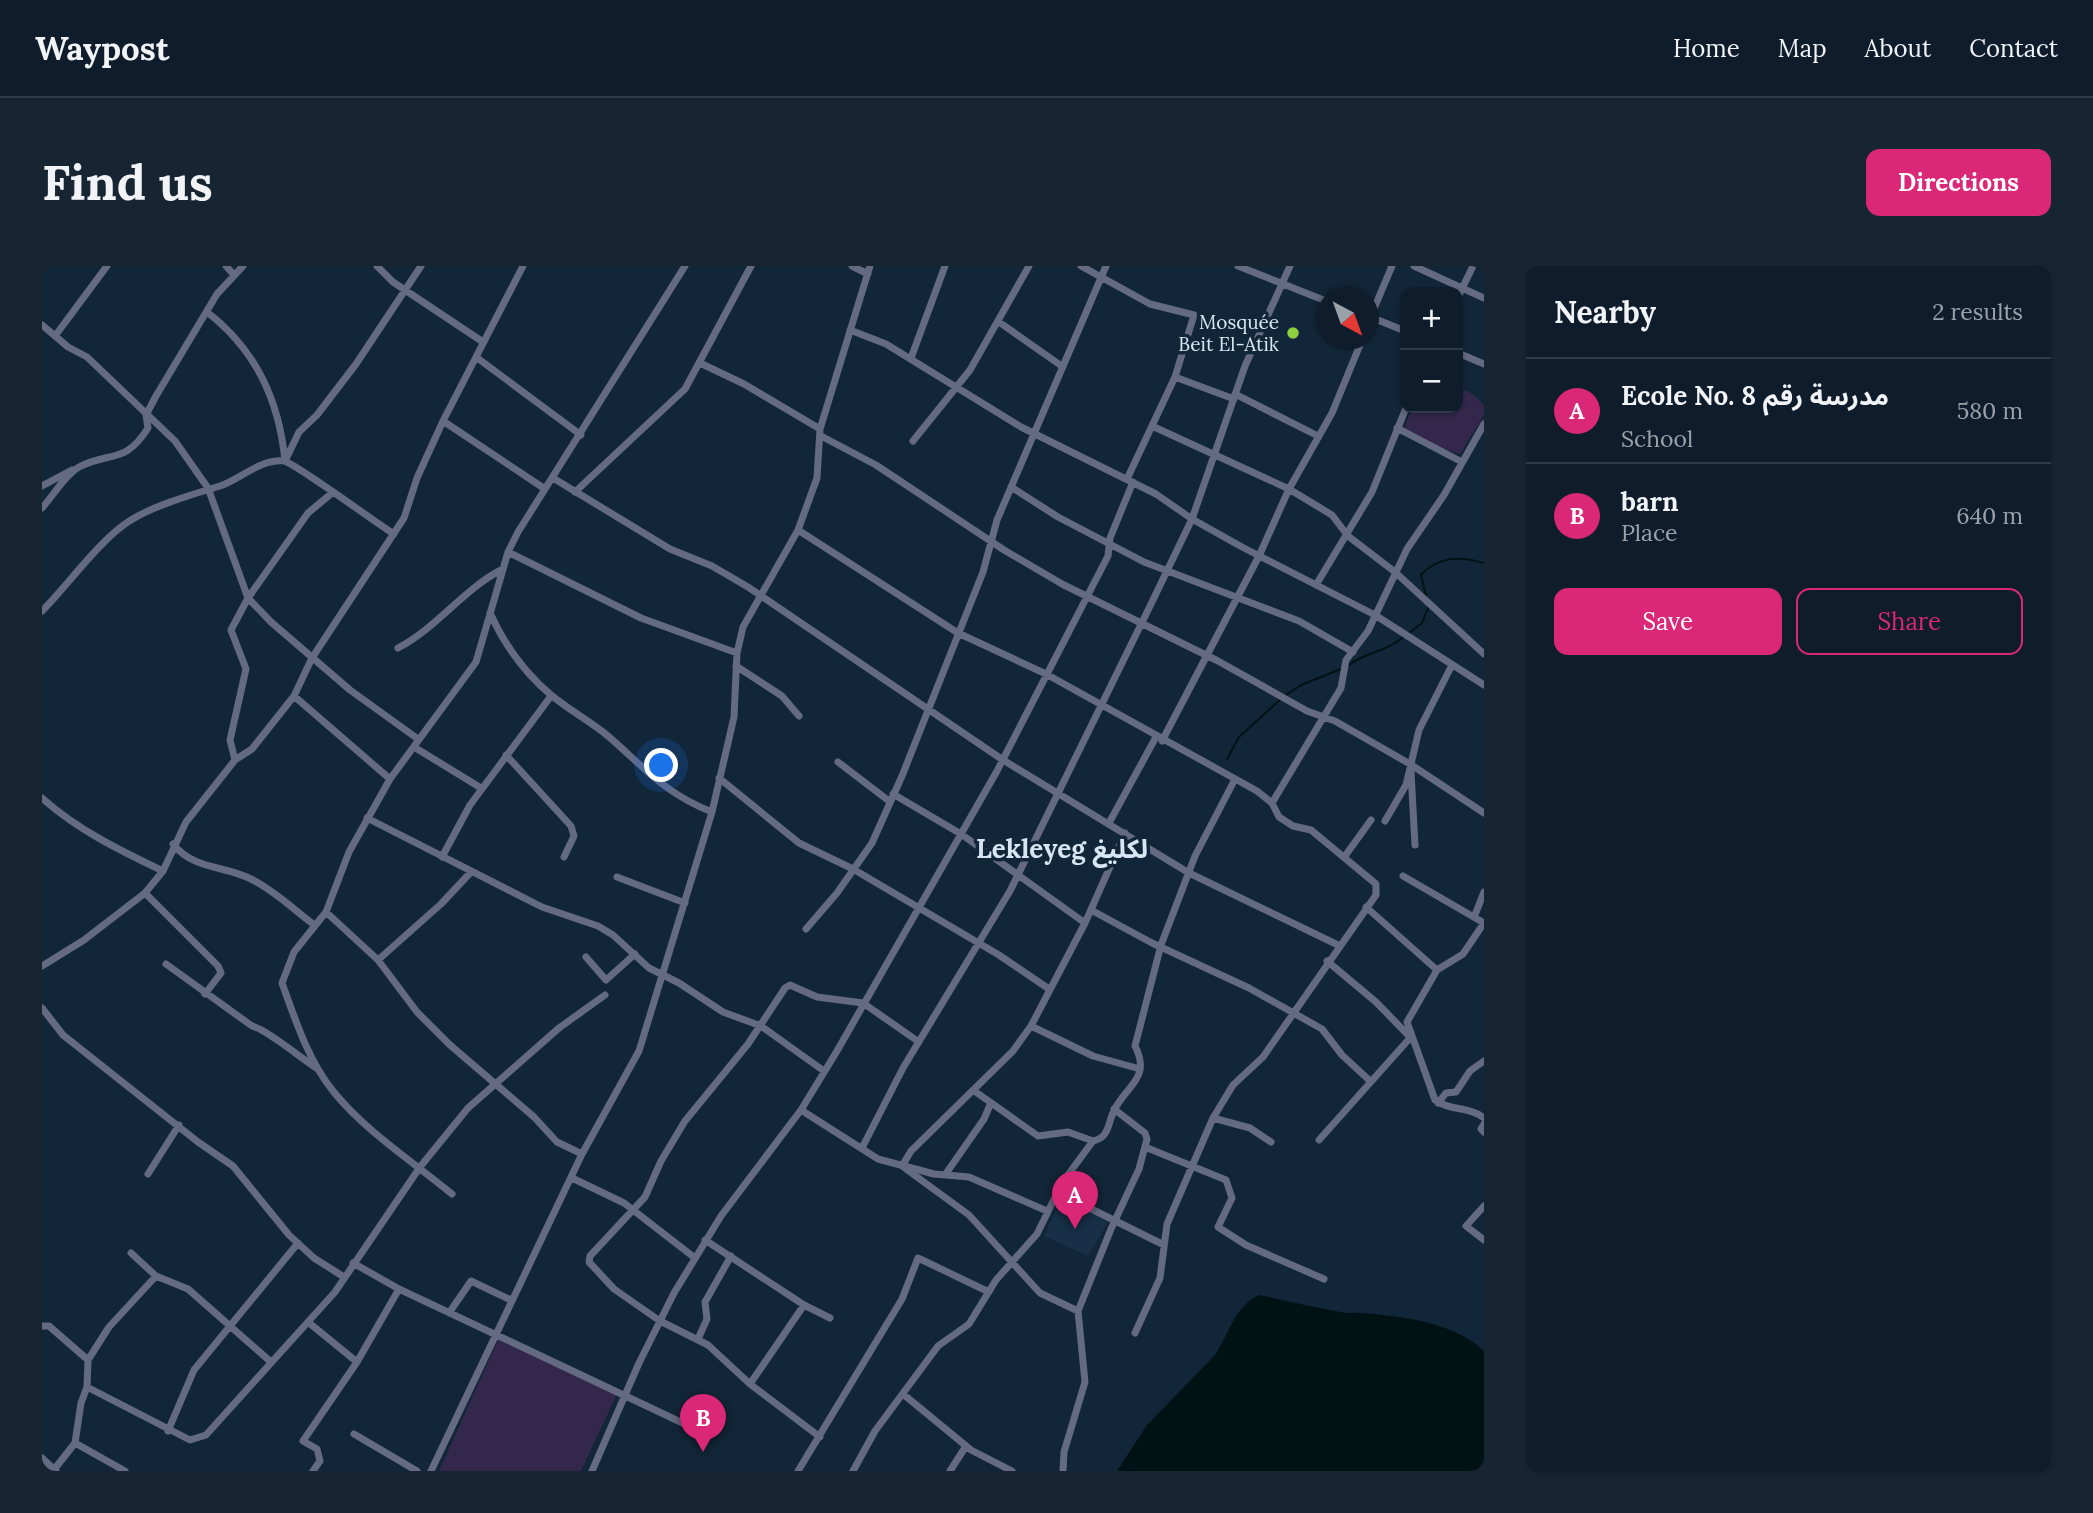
<!DOCTYPE html>
<meta charset="utf-8">
<style>
:root{--surface:#0e1c2b;--page:#172533;--text:#f1f3f6;--muted:#9ba1a9;--line:#2e3a47;--accent:#db2777}
body{margin:0;font-family:Lora,"Noto Sans Arabic",serif;background:var(--page);color:var(--text)}
.controls{position:absolute;right:21px;top:21px;display:grid;overflow:hidden;border-radius:14px;box-shadow:0 2px 5px #0004}
.controls button{width:63px;height:63px;display:grid;place-items:center;padding:0;border:0;border-bottom:2px solid var(--line);background:var(--surface);color:var(--text);font:35px sans-serif}
.compass{position:absolute;left:1274px;top:21px;width:63px;height:63px;border-radius:50%;background:var(--surface);box-shadow:0 2px 5px #0004;rotate:139deg}
.you{position:absolute;left:620px;top:500px;width:24px;height:24px;margin:-18px;border:5px solid #fff;border-radius:50%;background:#1a73e8;box-shadow:0 0 0 10px #1a73e833}
.badge{display:grid;place-items:center;width:46px;height:46px;border-radius:50%;background:var(--accent);color:#fff;font-size:23px;font-weight:700}
.pin{position:absolute;translate:-50% -58px;filter:drop-shadow(0 2px 4px #0008)}
.pin::after{content:'';position:absolute;top:37px;width:24px;height:21px;background:inherit;clip-path:polygon(0 0,100% 0,50% 100%)}
.list{margin:0;padding:0;list-style:none}
h2{display:flex;justify-content:space-between;align-items:center;height:91px;margin:0;padding:0 28px;font-size:30px}
h2 small{font-size:23px;font-weight:400;color:var(--muted)}
.list li{display:grid;grid-template-columns:46px 1fr auto;gap:21px;align-items:center;box-sizing:border-box;height:105px;padding:0 28px;border-top:2px solid var(--line)}
.list b{display:block;font-size:26px;white-space:nowrap}
.list p{margin:0;font-size:23px;white-space:nowrap;color:var(--muted)}
.list em{font-size:23px;font-style:normal;color:var(--muted)}
.actions{display:flex;gap:14px;padding:21px 28px}
.actions a{flex:1;padding:16px 0;border:2px solid var(--accent);border-radius:14px;text-align:center;font-size:24px;color:var(--accent)}
.actions .main{background:var(--accent);color:#fff}
.map{position:relative;flex:none;width:1442px;height:1205px;overflow:hidden;border-radius:14px}
header{display:flex;align-items:center;gap:42px;box-sizing:border-box;height:98px;padding:0 35px;background:var(--surface);border-bottom:2px solid var(--line)}
header strong{font-size:33px}
nav{display:flex;gap:38px;margin-inline-start:auto;font-size:24px}
.intro{display:flex;align-items:center;justify-content:space-between;box-sizing:border-box;height:168px;padding:0 42px}
h1{margin:0;font-size:49px}
.button{padding:18px 32px;border-radius:14px;background:var(--accent);color:#fff;font-size:24px;font-weight:700}
main{display:flex;gap:42px;padding:0 42px}
aside{flex:1;background:var(--surface);border-radius:14px;box-shadow:0 2px 5px #0004}
.map>svg:first-child{display:block}
.built{fill:#173047}
.green{fill:#33274b}
.water{fill:#001214}
.lines{fill:none;stroke-linecap:round;stroke-linejoin:round}
.stream{stroke:#001214;stroke-width:2}
.street{stroke:#646a82;stroke-width:7}
.poi-dot{fill:#8fcd41;stroke:#122639;stroke-width:2.5}
.labels{text-anchor:middle;dominant-baseline:central;stroke-width:7;stroke-linejoin:round;paint-order:stroke}
.poi-label{font-size:19px;fill:#d8e5f2;stroke:#122639;text-anchor:end}
.district-label{font-size:26px;font-weight:bold;fill:#d8e5f2;stroke:#122639}
</style>
<header>
<strong>Waypost</strong>
<nav><a>Home</a><a>Map</a><a>About</a><a>Contact</a></nav>
</header>
<div class="intro"><h1>Find us</h1><a class="button">Directions</a></div>
<main>
<div class="map">
<svg width="1442" height="1205" viewBox="0 0 1442 1205">
<rect width="100%" height="100%" fill="#122639"/>
<path class="built" d="M1020,930L1066,956L1046,990L1002,970Z"/>
<path class="green" d="M1416,121L1429,127L1442,139V149L1418,188L1396,181L1362,163L1370,142H1416Z
M456,1074L576,1126L539,1205H397Z"/>
<path class="water" d="M1218,1029C1245,1035 1271,1041 1298,1046C1305,1048 1312,1046 1319,1047C1358,1050 1413,1056 1442,1085V1205H1075L1105,1159L1174,1088L1195,1048L1208,1034Z"/>
<g class="lines">
<path class="stream" d="M1384,330L1379,309C1396,290 1418,290 1442,297
M1367,367L1380,357L1386,342
M1307,399C1327,384 1341,388 1363,370
M1244,429L1259,419L1299,403
M1185,493L1197,471L1240,432"/>
<path class="street" d="M184,0L192,9
M335,0L351,16L441,76
M810,0L826,8
M1039,0L1108,38L1152,49L1133,111L1085,213
M1196,0L1284,35
M1372,0L1442,32
M1416,31L1431,0
M165,46C214,84 237,134 243,195
M1326,50L1363,65
M957,56L1021,101
M1326,57L1350,0
M0,59L26,81L45,91L133,175L166,222L206,332L229,356L308,424L376,473
M808,64L844,78L979,161L1114,228L1150,253L1200,281L1333,349L1442,419
M13,70L65,0
M1416,87L1442,98
M434,91L539,169
M869,92L903,0
M658,97L702,118L778,163
M1133,111L1192,133
M1193,128L1276,170
M401,155L503,223
M1110,160L1247,223L1290,249L1306,270L1353,306L1442,388
M1355,162L1420,196
M779,170L834,199L962,284L1020,318L1176,395L1265,445L1293,455L1368,498L1442,547
M871,175L928,104L987,0
M243,195L257,166L275,149L314,98L379,0
M511,212L628,283L670,300L706,321L961,494L1147,607L1296,679
M0,220L30,204
M969,221L1016,251L1102,296L1257,355L1311,386
M533,226L643,123L709,0
M0,242C11,230 23,209 37,201C67,185 83,199 106,162L104,149L114,130L175,28L201,0
M756,264L916,367L1004,408L1215,525L1230,537L1237,551L1251,560L1269,564L1334,618V629L1221,791L1191,819L1171,852L1125,958L1118,1012L1093,1067
M466,286L599,352L695,387
M1274,319L1330,226L1364,142
M0,345C26,319 59,272 89,254C113,239 152,228 178,220C199,213 217,193 242,195C253,197 334,257 352,268
M448,347C462,378 483,407 509,429C527,444 548,455 566,470C603,502 622,527 670,546
M356,382C396,361 421,323 461,303
M694,400L740,430L757,450
M252,430L348,513
M1120,475L1217,290L1247,223L1290,147L1320,74
M372,481L439,522
M464,489L529,560L532,570L522,591
M193,494L188,474L204,403L189,364L206,332L266,247L290,227
M796,496L847,535
M1369,506L1373,579
M677,512L757,577L811,603L957,689L1007,723
M851,528L919,568L1043,657
M0,532C36,564 77,584 121,605
M1230,537L1299,422L1304,394L1326,365L1365,283L1402,229L1442,158
M325,552L500,641L556,660L571,669L607,702L637,717L681,746L719,760L782,805
M1343,555L1364,519L1377,464L1410,399
M1067,557L1114,471
M131,578C152,604 181,599 209,613C233,625 251,643 271,658
M1303,590L1329,554
M400,591L428,539L509,430
M1361,610L1442,657
M575,611L643,637
M103,627L176,700L179,707L163,728
M1324,641L1395,704
M1049,644L1110,677L1207,722L1280,763L1300,789L1327,814
M284,646L336,694L375,746L408,779L492,851L515,876L540,888
M1433,649L1442,626
M1442,657L1421,688L1395,704L1365,756L1393,834C1407,845 1427,840 1442,852
M764,663L795,627L830,577L860,510L941,306L955,254L1064,0
M544,691L564,714L593,688
M336,694L399,638L429,606
M1285,695L1334,736L1368,771
M124,698L210,760C224,763 260,793 276,803
M0,700L42,674L103,627L121,605L144,556L193,494L210,483L252,430L270,392L362,252L375,212L401,155L481,0
M0,742L21,769L156,876L191,900L247,969L272,992L302,1011
M989,760L1051,790L1098,803
M931,824L996,870L1026,866L1051,875
M1396,837L1404,827L1414,826L1428,805L1442,795
M759,844L836,893L892,908L927,911L1005,945
M1171,852L1208,862L1229,876
M1442,858L1439,863L1442,866
M1277,874L1368,772
M1103,881L1184,914L1190,932L1176,961L1204,979L1282,1013
M820,882L861,802L968,625L1110,336L1150,253L1203,100L1248,0
M106,908L137,859
M903,909L942,853L948,839
M530,912L582,937L653,992
M1015,926L1122,979
M410,928C370,895 323,865 291,825C266,794 253,753 240,717L252,686L284,646L307,586L348,513L434,396L466,286L476,266L643,0
M1442,940L1424,960L1442,974
M663,974L762,1039L788,1052
M89,987L114,1010L146,1023L229,1096
M311,997L357,1023L647,1160
M1036,1045L998,1027L927,949L860,900L869,885L971,785L989,760L1043,657L1083,567
M407,1047L429,1015L469,1034
M266,1056L315,1096
M0,1060H7L46,1094
M656,1073L665,1053L663,1036L689,990
M708,1118L762,1039
M45,1121L148,1174L164,1169L293,1026L378,901L426,842L517,762L563,729
M861,1128L929,1184L970,1205
M126,1165L152,1104L256,977
M312,1168L375,1205
M778,1171L708,1118L666,1079L618,1055L572,1023L547,996L548,990L603,931L619,895L643,855L706,778L743,722L748,719L775,731L821,737L877,776
M33,1177L83,1205
M0,1192L14,1205
M11,1205L33,1177L39,1137L45,1121L46,1094L67,1061L114,1010
M271,1205L278,1195L275,1183L261,1175L315,1096L357,1023
M389,1205L540,888L597,785L670,546L692,451L695,387L701,361L756,264L775,212L778,163L828,0
M550,1205L597,1097L632,1027L679,950L759,844L795,785L955,505L1066,290L1068,272L1091,216
M756,1205L860,1033L876,992L947,1026
M811,1205L833,1165L896,1080L927,1058L954,1014L995,968L1020,917L1051,875C1068,871 1065,858 1072,845C1083,820 1110,813 1093,780L1119,679L1153,590L1192,515
M908,1205L924,1180
M1021,1205L1022,1186L1043,1116L1036,1045L1069,963L1097,903L1105,873L1103,867L1072,843"/>
</g>
<circle class="poi-dot" cx="1251" cy="67" r="7"/>
<g class="labels">
<g class="poi-label">
<text x="1237" y="56">Mosquée<tspan x="1237" dy="22">Beit El-Atik</tspan></text>
</g>
<g class="district-label">
<text x="1020" y="582">Lekleyeg لكليغ</text>
</g>
</g>
</svg>
<div class="controls">
<button>+</button>
<button>−</button>
</div>
<svg class="compass" viewBox="-18 -18 36 36"><path d="M0-13l5 13h-10z" fill="#e53935"/><path d="M0 13l5-13h-10z" fill="#9ba1a9"/></svg>
<div class="you"></div>
<div class="pin badge" style="left:1033px;top:963px">A</div>
<div class="pin badge" style="left:661px;top:1186px">B</div>
</div>
<aside>
<h2>Nearby<small>2 results</small></h2>
<ul class="list">
<li><span class="badge">A</span><div><b>Ecole No. 8 مدرسة رقم</b><p>School</p></div><em>580 m</em></li>
<li><span class="badge">B</span><div><b>barn</b><p>Place</p></div><em>640 m</em></li>
</ul>
<div class="actions"><a class="main">Save</a><a>Share</a></div>
</aside>
</main>
